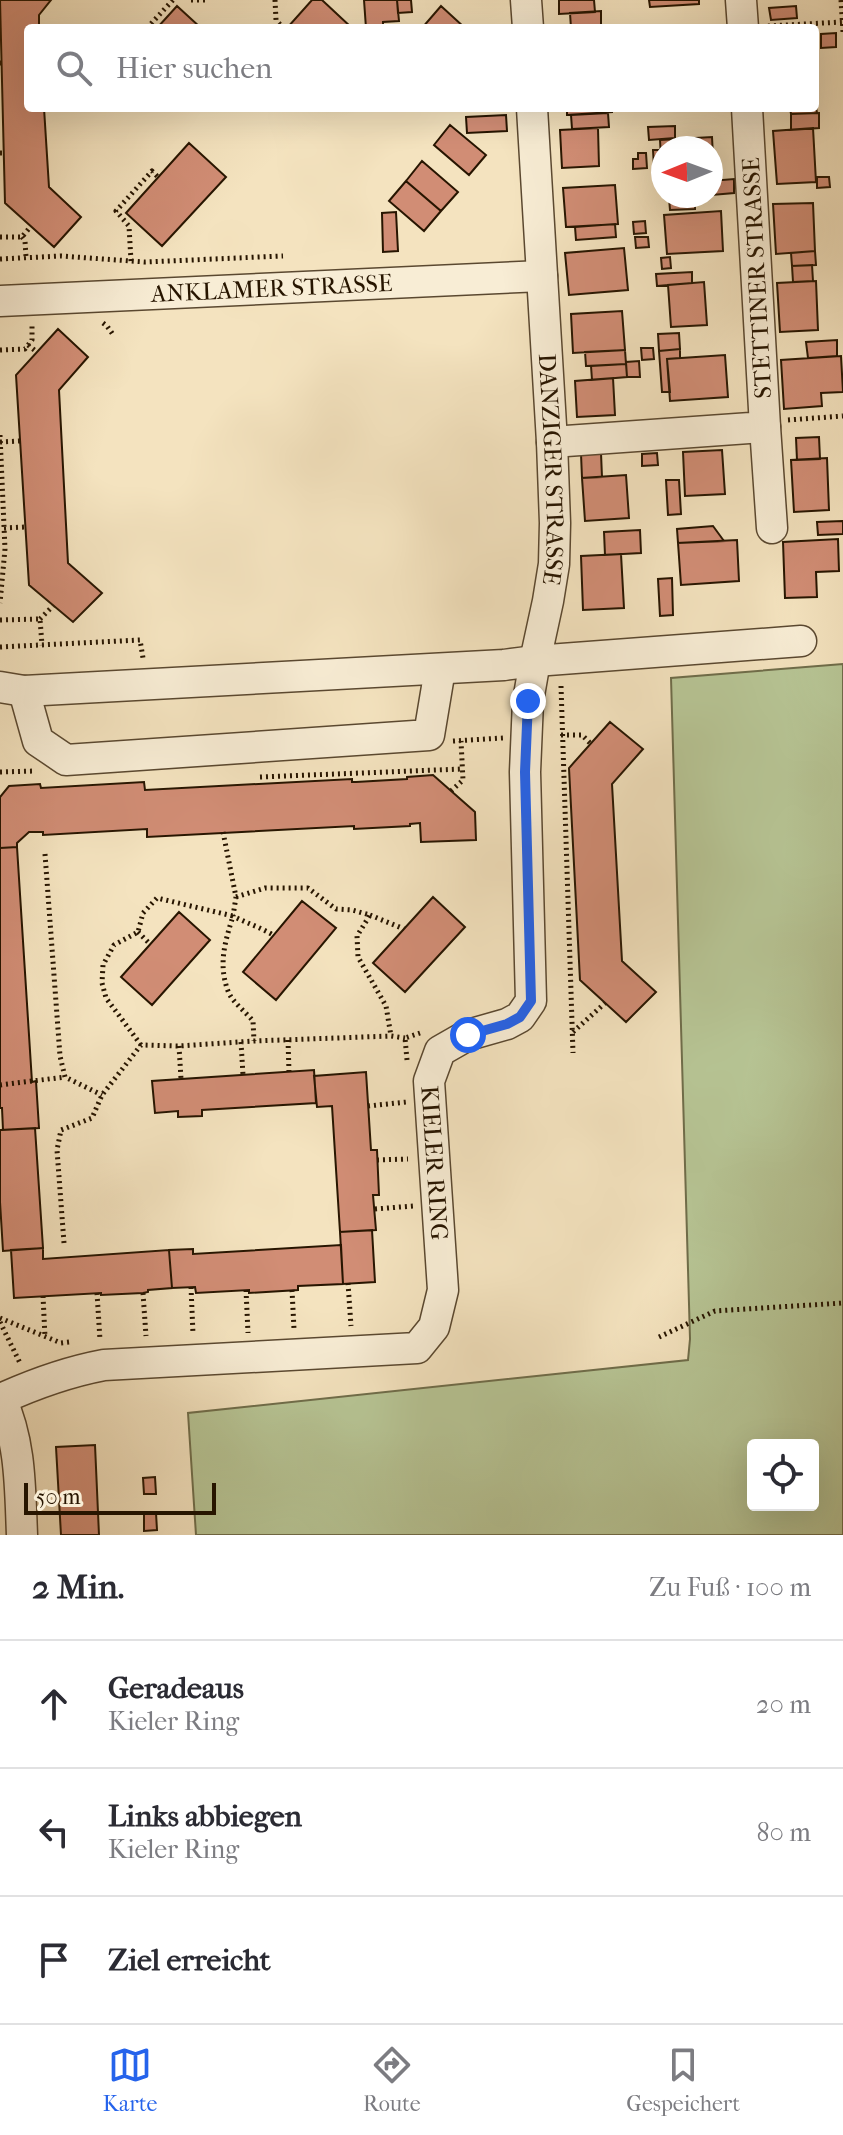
<!DOCTYPE html>
<html lang="de">
<meta charset="utf-8">
<style>
:root{--surface:#fff;--page:#f2f2f3;--text:#2b2b33;--muted:#7c7c81;--line:#e1e1e2;--accent:#2563eb}
body{margin:0;font-family:"IM FELL French Canon",serif;background:var(--page);color:var(--text)}
.controls{position:absolute;right:24px;bottom:24px;display:grid;overflow:hidden;border-radius:8px;box-shadow:0 8px 32px #0002}
.controls button{width:72px;height:72px;display:grid;place-items:center;padding:0;border:0;border-bottom:2px solid var(--line);background:var(--surface);color:var(--text);font:40px sans-serif}
.compass{position:absolute;left:651px;top:136px;width:72px;height:72px;border-radius:50%;background:var(--surface);box-shadow:0 8px 32px #0002;rotate:269deg}
.scale{position:absolute;left:24px;bottom:20px;width:192px;box-sizing:border-box;padding-left:8px;border:4px solid #271500;border-top:0;font-size:22px;line-height:28px;white-space:nowrap;color:#271500;-webkit-text-stroke:6px #f8edd5;paint-order:stroke}
.stop{position:absolute;width:24px;height:24px;margin:-18px;border:6px solid #2563eb;border-radius:50%;background:#fff}
.stop.end{background:#2563eb;border-color:#fff;box-shadow:0 2px 8px #0008}
.list{margin:0;padding:0;list-style:none}
h2{display:flex;justify-content:space-between;align-items:center;height:104px;margin:0;padding:0 32px;font-size:34px}
h2 small{font-size:26px;font-weight:400;color:var(--muted)}
.list li{display:grid;grid-template-columns:52px 1fr auto;gap:24px;align-items:center;box-sizing:border-box;height:128px;padding:0 32px;border-top:2px solid var(--line)}
.list b{display:block;font-size:30px;white-space:nowrap}
.list p{margin:0;font-size:26px;white-space:nowrap;color:var(--muted)}
.list em{font-size:26px;font-style:normal;color:var(--muted)}
.icon{flex:none;width:44px;height:44px;fill:none;stroke:currentColor;stroke-width:2;stroke-linecap:round;stroke-linejoin:round}
.map{position:relative;flex:none;width:843px;height:1535px;overflow:hidden}
.search{position:absolute;background:var(--surface);box-shadow:0 8px 32px #0002;left:24px;right:24px;top:24px;height:88px;display:flex;align-items:center;gap:20px;box-sizing:border-box;padding:0 28px;border-radius:8px;color:var(--muted);font-size:30px}
.sheet{height:488px;background:var(--surface)}
nav{display:flex;justify-content:space-around;align-items:center;box-sizing:border-box;height:112px;border-top:2px solid var(--line);background:var(--surface);font-size:22px;color:var(--muted)}
nav a{display:grid;justify-items:center;gap:4px}
nav .on{color:var(--accent)}
.map>svg:first-child{display:block}
.green{fill:#b7c595;stroke:#6f6d4a;stroke-width:2;fill-rule:evenodd}
.building{fill:#d18d75;stroke:#271500;stroke-width:2}
.lines{fill:none;stroke-linecap:round;stroke-linejoin:round}
.minor-casing{stroke:#5a4830;stroke-width:33}
.path{stroke:#271500;stroke-width:5;stroke-dasharray:2 4;stroke-linecap:butt}
.minor{stroke:#f8edd5;stroke-width:30}
.route{stroke:#2563eb;stroke-width:10}
.labels{text-anchor:middle;dominant-baseline:central;stroke-width:6;stroke-linejoin:round;paint-order:stroke}
.street-label{font-size:24px;fill:#271500;stroke:#f8edd5}
</style>
<div class="map">
<svg width="843" height="1535" viewBox="0 0 843 1535">
<rect width="100%" height="100%" fill="#f4e3bf"/>
<filter id="stains"><feTurbulence type="fractalNoise" baseFrequency=".0025" numOctaves="4"/><feColorMatrix values="0 0 0 0 .2 0 0 0 0 .09 0 0 0 0 .02 0 0 0 .5 -.17"/></filter>
<radialGradient id="worn" r=".72"><stop offset=".6" stop-color="#630" stop-opacity="0"/><stop offset="1" stop-color="#630" stop-opacity=".3"/></radialGradient>
<path class="green" d="M843,664V1535H196L188,1413L688,1360L690,1339L671,678ZM813,1445V1505H753V1445Z"/>
<path class="building" d="M0,0H51L39,15V28H28V108H44L49,187L81,217L54,247L5,203Z
M312,0H322L352,28H287Z
M364,0H397L399,21L383,22V28H366Z
M397,0H411L412,12L398,13Z
M559,0H594L595,12L559,14Z
M649,0H699V4L650,7Z
M177,6L201,28H157Z
M441,6L465,28H422Z
M796,6L797,18L771,20L769,8Z
M601,11V26L571,28L570,13Z
M836,33V47L821,48V34Z
M815,101L817,113L791,114L790,108H815Z
M567,108H612V112L567,115Z
M608,113L609,127L572,129L571,115Z
M819,113V128L791,130V114Z
M506,115L507,131L467,133L466,117Z
M450,125L486,155L469,175L434,145Z
M675,126V138L649,140L648,127Z
M598,128L599,166L562,168L560,130Z
M813,128L816,182L777,184L773,131Z
M712,137L714,175H711V148H663L662,177L660,140Z
M189,143L226,177L162,246L126,213Z
M653,150H660L662,183L655,184Z
M638,153H646L647,168L633,169V159H638Z
M422,161L458,192L441,211L406,181Z
M817,177H829L830,187L817,188Z
M734,179V193L712,195L711,181Z
M406,181L441,211L424,231L389,201Z
M615,185L618,224L566,227L563,188Z
M695,197V209L670,210L669,198Z
M813,203L815,251L776,254L773,204Z
M721,211L723,251L667,254L664,215Z
M396,212L398,251L383,252L382,213Z
M645,221L646,233L634,234L633,222Z
M615,224L616,237L576,240L575,227Z
M635,237H648L649,247L636,248Z
M624,248L628,290L569,295L565,253Z
M815,251L816,265L792,266L791,253Z
M670,257L671,268L662,269L661,258Z
M812,265L813,281L793,282L792,266Z
M692,272V283L657,286L656,274Z
M816,281L818,330L780,332L777,283Z
M704,282L707,325L671,327L668,285Z
M622,311L625,350L573,353L571,314Z
M58,329L88,357L59,390L68,563L102,593L73,622L29,585L16,375Z
M679,333L680,349L659,351L658,334Z
M837,340V356L808,358L806,342Z
M641,348H653L654,359L642,360Z
M680,349V358L667,359L670,392H662L659,351Z
M625,350L626,364L586,366L585,352Z
M725,355L728,397L670,401L667,359Z
M841,356L843,392L821,393L822,406L784,409L781,360Z
M639,361L640,377H627L626,362Z
M626,364L627,377L592,380L591,366Z
M613,378L615,415L577,417L575,381Z
M819,437L820,459L797,460L796,438Z
M722,450L725,494L685,496L683,452Z
M601,453L602,477L582,478L581,454Z
M657,453L658,465L642,466V454Z
M827,458L829,510L794,512L791,460Z
M626,475L629,518L585,521L582,478Z
M666,480H679L681,514L668,515Z
M843,521V534L818,535L817,522Z
M713,526L724,541L678,543L677,529Z
M640,530L641,553L605,555L604,532Z
M838,539L839,571L816,572L817,597L785,598L783,542Z
M737,540L739,581L681,585L678,543Z
M621,554L624,608L583,610L581,556Z
M672,578L673,615L660,616L658,579Z
M610,722L643,749L612,784L622,961L656,992L626,1022L580,980L569,768Z
M433,775L475,812L476,840L421,842L420,823L410,824V826L354,829V826L147,837V829L43,835V832H29L17,843V847L0,848V797L9,786L40,784L41,788L144,782L145,790L352,779V782H356L407,779V777Z
M17,847L32,1082L36,1081L39,1128L3,1130L2,1108H0V848Z
M433,897L465,927L405,992L373,963Z
M302,901L336,928L276,1000L243,972Z
M179,912L210,940L152,1005L121,977Z
M314,1070L316,1103L202,1110V1116L178,1117V1111L155,1113L152,1081Z
M366,1072L371,1150H377L379,1195H373L376,1230L340,1232L332,1106L317,1107L314,1076Z
M35,1128L43,1248L3,1251L0,1202V1130Z
M372,1230L375,1282L343,1284L340,1232Z
M341,1245L343,1284L298,1286V1290L249,1293V1290L196,1293L195,1287L172,1288L169,1250L193,1249V1254Z
M43,1248V1259L169,1250L172,1288L148,1290V1292L143,1293L101,1295V1293L14,1298L11,1250Z
M95,1445L99,1535H61L56,1447Z
M155,1477L156,1494H144L143,1478Z
M156,1513L157,1530L144,1531V1514Z"/>
<g class="lines">
<defs>
<g id="minor">
<path d="M526,0L528,28"/>
<path d="M741,0L743,28"/>
<path id="s1" d="M532,108L552,442L555,523L554,564L548,601L535,661L801,641"/>
<path id="s2" d="M0,301L542,276"/>
<path d="M765,427L772,528"/>
<path d="M552,442L765,427L747,108"/>
<path id="s3" d="M0,687L24,691L504,665L535,661L528,701L525,772L531,1001L520,1017L507,1024L468,1035L440,1051L429,1081L443,1290L434,1327L417,1348L104,1365C67,1372 34,1384 1,1399L0,1398"/>
<path d="M24,691L38,741L66,760L429,735L440,669"/>
<path d="M1,1399C21,1442 20,1489 22,1535"/>
</g>
</defs>
<use href="#minor" class="minor-casing"/>
<path class="path" d="M191,0H205
M275,0L276,20L283,28
M841,0L843,32
M768,26L842,22
M147,28L173,0
M0,63H1
M0,153H3
M0,237H22L31,226
M22,237L25,241L26,257
M0,259L61,256L145,262L283,256
M131,261L129,226L116,211L152,171L158,177
M103,323L107,326L114,336
M28,345L37,352
M0,350L25,349L32,340V325
M788,420L843,416
M0,435L5,549L0,603
M0,442L20,441
M4,528L25,527
M40,619L53,606
M0,620L40,619L42,645
M0,647L140,640L143,658
M561,686L573,1053
M561,735H582L591,744
M453,741L503,738
M0,772L35,771
M260,777L462,769
M451,791L463,780L461,741
M223,832L236,897L233,916C246,923 260,927 273,935
M45,854L60,1056L65,1077L102,1095
M236,897L265,888H308L336,909L352,910L370,915L357,936L358,957L386,1006L391,1036
M370,915L404,929
M138,932L150,944
M573,1032L605,1003
M288,1040L289,1072
M241,1042L243,1075
M141,1045L106,998L102,983L103,965L114,945L138,932L143,913L157,898L233,916C225,942 218,964 228,991C232,1002 246,1012 253,1021L254,1041
M179,1046L181,1079
M407,1060L405,1038L420,1033
M0,1085L65,1077
M368,1106L407,1102
M377,1160L408,1159
M375,1209L413,1206
M64,1243L57,1150L61,1130L92,1118L102,1095L141,1045L179,1046L254,1041L391,1036L405,1038
M348,1283L351,1326
M191,1287L193,1334
M246,1290L248,1333
M292,1290L294,1329
M97,1293L100,1340
M143,1293L146,1336
M43,1296L45,1337
M0,1318L61,1343L70,1342
M0,1322L20,1363
M659,1337L715,1311L843,1303"/>
<use href="#minor" class="minor"/>
</g>
<g class="lines">
<path class="route" d="M468,1035L507,1024L520,1017L531,1001L525,772L528,701"/>
</g>
<g class="labels">
<g class="street-label">
<text transform="translate(757 278) rotate(-93)">STETTINER STRASSE</text>
<text stroke="none"><textPath href="#s2" startOffset="272">ANKLAMER STRASSE</textPath></text>
<text stroke="none"><textPath href="#s1" startOffset="362">DANZIGER STRASSE</textPath></text>
<text stroke="none"><textPath href="#s3" startOffset="1098">KIELER RING</textPath></text>
</g>
</g>
<rect width="100%" height="100%" filter="url(#stains)"/>
<rect width="100%" height="100%" fill="url(#worn)"/>
</svg>
<div class="controls">
<button><svg class="icon" aria-label="locate" viewBox="0 0 24 24"><circle cx="12" cy="12" r="6"/><path d="M12 2v4M12 18v4M2 12h4M18 12h4"/></svg></button>
</div>
<svg class="compass" viewBox="-18 -18 36 36"><path d="M0-13l5 13h-10z" fill="#e53935"/><path d="M0 13l5-13h-10z" fill="#7c7c81"/></svg>
<div class="scale">50 m</div>
<div class="stop" style="left:468px;top:1035px"></div>
<div class="stop end" style="left:528px;top:701px"></div>
<div class="search"><svg class="icon" aria-label="search" viewBox="0 0 24 24"><circle cx="10" cy="10" r="6"/><path d="M15 15l6 6"/></svg>Hier suchen</div>
</div>
<section class="sheet">
<h2>2 Min.<small>Zu Fuß · 100 m</small></h2>
<ul class="list">
<li><svg class="icon" aria-label="ahead" viewBox="0 0 24 24"><path d="M12 20V5M6 11l6-6 6 6"/></svg><div><b>Geradeaus</b><p>Kieler Ring</p></div><em>20 m</em></li>
<li><svg class="icon" aria-label="left" viewBox="0 0 24 24"><path d="M17 20v-9H6M10 6l-5 5 5 5"/></svg><div><b>Links abbiegen</b><p>Kieler Ring</p></div><em>80 m</em></li>
<li><svg class="icon" aria-label="arrive" viewBox="0 0 24 24"><path d="M6 21V4h12l-3 4 3 4H6"/></svg><div><b>Ziel erreicht</b></div></li>
</ul>
</section>
<nav>
<a class="on"><svg class="icon" aria-label="map" viewBox="0 0 24 24"><path d="M3 6l6-2 6 2 6-2v14l-6 2-6-2-6 2zM9 4v14M15 6v14"/></svg>Karte</a>
<a><svg class="icon" aria-label="directions" viewBox="0 0 24 24"><path d="M12 3l9 9-9 9-9-9zM9 14v-3h6M13 9l2 2-2 2"/></svg>Route</a>
<a><svg class="icon" aria-label="saved" viewBox="0 0 24 24"><path d="M7 4h10v16l-5-4-5 4z"/></svg>Gespeichert</a>
</nav>
